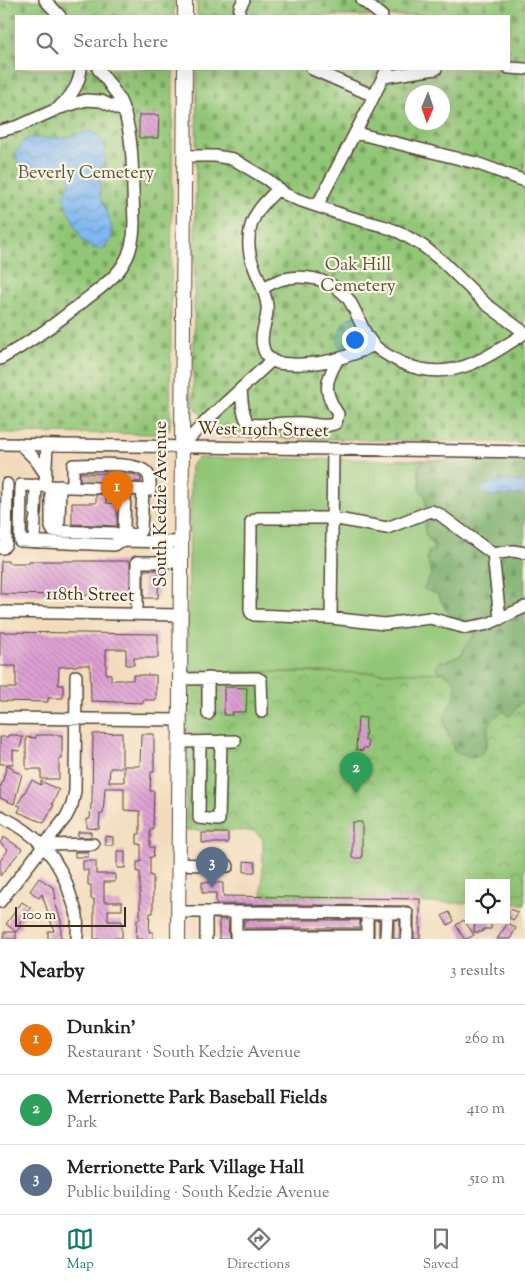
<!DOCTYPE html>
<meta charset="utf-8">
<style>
:root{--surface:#fff;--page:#f2f2f2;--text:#222;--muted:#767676;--line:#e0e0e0;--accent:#0f766e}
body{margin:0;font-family:"Sorts Mill Goudy",serif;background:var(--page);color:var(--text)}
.controls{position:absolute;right:15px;bottom:15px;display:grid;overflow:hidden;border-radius:0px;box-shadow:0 5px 20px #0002}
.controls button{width:45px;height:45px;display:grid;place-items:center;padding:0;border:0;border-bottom:1px solid var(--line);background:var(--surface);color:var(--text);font:25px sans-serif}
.compass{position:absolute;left:405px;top:85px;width:45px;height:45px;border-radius:50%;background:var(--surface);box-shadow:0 5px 20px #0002;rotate:182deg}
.scale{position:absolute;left:15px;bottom:12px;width:111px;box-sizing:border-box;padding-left:5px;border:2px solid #3b2a1e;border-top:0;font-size:14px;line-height:18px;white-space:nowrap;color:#3b2a1e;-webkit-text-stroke:4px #fcf5e5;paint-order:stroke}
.you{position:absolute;left:354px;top:339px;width:18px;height:18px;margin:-12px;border:4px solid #fff;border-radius:50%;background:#1a73e8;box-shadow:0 0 0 8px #1a73e833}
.badge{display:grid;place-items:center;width:32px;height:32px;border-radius:50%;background:var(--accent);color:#fff;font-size:16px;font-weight:700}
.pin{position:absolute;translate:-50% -41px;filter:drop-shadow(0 1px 2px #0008)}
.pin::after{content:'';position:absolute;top:26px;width:18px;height:15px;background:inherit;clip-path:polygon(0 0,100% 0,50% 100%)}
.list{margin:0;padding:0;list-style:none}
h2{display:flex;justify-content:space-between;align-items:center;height:65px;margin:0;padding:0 20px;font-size:21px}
h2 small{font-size:16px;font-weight:400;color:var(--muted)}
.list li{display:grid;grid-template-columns:32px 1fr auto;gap:15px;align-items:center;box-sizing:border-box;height:70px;padding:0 20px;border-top:1px solid var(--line)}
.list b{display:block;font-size:19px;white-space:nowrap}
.list p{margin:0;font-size:16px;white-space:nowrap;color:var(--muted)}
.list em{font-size:16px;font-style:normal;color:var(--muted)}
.icon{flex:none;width:28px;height:28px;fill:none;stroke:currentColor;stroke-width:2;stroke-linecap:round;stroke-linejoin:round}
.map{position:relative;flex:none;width:525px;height:939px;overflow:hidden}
.search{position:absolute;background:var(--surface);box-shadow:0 5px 20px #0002;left:15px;right:15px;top:15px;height:55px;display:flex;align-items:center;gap:12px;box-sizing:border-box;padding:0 18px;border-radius:0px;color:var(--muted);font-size:19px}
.sheet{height:275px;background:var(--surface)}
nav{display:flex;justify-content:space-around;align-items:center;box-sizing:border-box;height:70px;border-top:1px solid var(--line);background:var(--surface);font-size:14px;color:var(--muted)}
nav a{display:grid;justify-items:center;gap:2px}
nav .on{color:var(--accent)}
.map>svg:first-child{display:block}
.grass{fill:#92c677;stroke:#66784a}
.forest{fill:url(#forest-firs);stroke:#586a43}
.cemetery{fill:url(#cemetery-stones);stroke:#66784a;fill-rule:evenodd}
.park{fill:url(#park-crowns);stroke:#66784a}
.water{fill:url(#water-waves);stroke:#5e7187}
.building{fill:url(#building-back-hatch)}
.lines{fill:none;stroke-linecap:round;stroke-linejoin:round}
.minor-tunnel{stroke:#cdb89c;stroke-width:11;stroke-dasharray:11 5.5;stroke-linecap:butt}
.minor-casing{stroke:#564536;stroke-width:14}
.major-casing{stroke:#564536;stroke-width:16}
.minor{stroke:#fff;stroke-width:11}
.major{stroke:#fff;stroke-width:14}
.labels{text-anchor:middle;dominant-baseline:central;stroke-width:4.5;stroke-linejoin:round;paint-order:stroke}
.park-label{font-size:18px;fill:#555939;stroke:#fcf5e5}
.street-label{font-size:18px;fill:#3b2a1e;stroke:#fcf5e5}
</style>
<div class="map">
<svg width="525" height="939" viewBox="0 0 525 939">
<defs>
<pattern id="forest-firs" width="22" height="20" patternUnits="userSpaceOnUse" patternTransform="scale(1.25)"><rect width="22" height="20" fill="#75ab68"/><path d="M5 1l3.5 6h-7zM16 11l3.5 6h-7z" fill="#618b55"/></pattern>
<pattern id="cemetery-stones" width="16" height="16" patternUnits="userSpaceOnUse" patternTransform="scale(1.25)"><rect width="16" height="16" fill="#92c677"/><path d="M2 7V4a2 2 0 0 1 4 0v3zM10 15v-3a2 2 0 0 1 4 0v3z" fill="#78a161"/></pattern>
<pattern id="park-crowns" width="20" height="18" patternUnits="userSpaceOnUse" patternTransform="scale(1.25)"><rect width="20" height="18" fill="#92c677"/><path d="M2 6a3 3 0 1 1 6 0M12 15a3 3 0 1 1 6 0" fill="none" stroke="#78a161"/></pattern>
<pattern id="water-waves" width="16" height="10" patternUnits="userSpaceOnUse" patternTransform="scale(1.25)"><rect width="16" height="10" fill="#80b8f0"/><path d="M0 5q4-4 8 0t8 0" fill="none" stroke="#6a96c2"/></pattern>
<pattern id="building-back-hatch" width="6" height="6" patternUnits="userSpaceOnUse" patternTransform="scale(1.25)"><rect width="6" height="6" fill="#de9fd4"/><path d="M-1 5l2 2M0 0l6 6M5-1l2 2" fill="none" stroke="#b582ab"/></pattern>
</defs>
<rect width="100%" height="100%" fill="#fcf5e5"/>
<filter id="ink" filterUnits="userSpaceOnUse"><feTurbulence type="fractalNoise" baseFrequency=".02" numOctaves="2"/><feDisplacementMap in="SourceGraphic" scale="10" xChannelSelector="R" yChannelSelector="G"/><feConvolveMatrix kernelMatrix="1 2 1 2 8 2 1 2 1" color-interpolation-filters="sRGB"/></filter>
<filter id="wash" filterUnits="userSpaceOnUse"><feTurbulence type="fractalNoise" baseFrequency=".0096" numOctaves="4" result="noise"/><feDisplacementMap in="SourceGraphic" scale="20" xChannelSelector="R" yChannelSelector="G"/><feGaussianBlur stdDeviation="1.12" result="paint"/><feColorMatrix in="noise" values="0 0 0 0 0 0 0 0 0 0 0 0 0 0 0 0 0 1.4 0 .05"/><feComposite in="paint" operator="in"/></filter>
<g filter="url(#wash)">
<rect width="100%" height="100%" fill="#f2dbbc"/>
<path class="grass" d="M197,458L423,460L419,465L418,474L421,483L420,489L426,498L425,533L433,545L434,550L427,559L432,574L426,582L437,594L447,612L473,629L475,635L465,646L462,655L447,661H439L438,670L443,673L188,671L187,669L191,466Z"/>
<path class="forest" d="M525,459V701L520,704L510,717L507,715L487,732C489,742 487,748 480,756L462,755L455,752L452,740L444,724L445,713L449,705V676L438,670L436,666L439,661H447L462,655L465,646L475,634L473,629L453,619L437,594L423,589L432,574L427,559L428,552L434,550L433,545L425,533L426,498L420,489L419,465L423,460Z"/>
<path class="cemetery" d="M0,0H174V16H16V69H173L170,428L163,434L0,433Z
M197,0H525V443L220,437L193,405L197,69H509V16H197ZM412,92H442V122H412Z"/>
<path class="park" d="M187,669L192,672L443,673L454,680C459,702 445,703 444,721C444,729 452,743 455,752C463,756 470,757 480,756C497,738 477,725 503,712L510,717L520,704L525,701V904H506V883H469V903H422L421,898L262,896L263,839L254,831L186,830Z"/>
<path class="water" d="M89,131C103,133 106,150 104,162C103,166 100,169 100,173C100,179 100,185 100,192C100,207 128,239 99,249C83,248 79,233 73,220C69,213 65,206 64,197C65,193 68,190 69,186C70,183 70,178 67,175C54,157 21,199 16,154L22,143L27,138H64Z
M525,481V495L489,496L480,492C487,477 511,482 525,481Z"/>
<g id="blocks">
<path class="building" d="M139,115H159L158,138H139Z
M80,473L133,474L141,478V482L106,481L102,482L80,480Z
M101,494L106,496V503L117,504V526L72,524V503H96V495Z
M1,561H8V563H29V561H130V596L0,594Z
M144,570H159L158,598H144Z
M0,632L158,634V658H134V665H126V649H106V674H111V680H133V675H156V700H143V703L91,701L90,665H77V666L59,667L58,685H63V698H48V702L0,701V688H16V666H0Z
M224,687L247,688L246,712H232V715H224Z
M358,717L366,718L365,740H368V748H363V751L356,750Z
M122,733V768H110L109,782H124V766H140L141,734H154V772H151L150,791H154L153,829H150V847L154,848L153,857H150V876H153V913H150L149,932H153V939H136L137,919H140V872H137V862H141V844H137V834H140V811L124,810V788H105L103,814H100L99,829L87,828V819H90L91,804H92L93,734Z
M8,735H18V737H23L19,751L13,750V764H0V737H8Z
M36,735H62V759H59V779H41V769H26V737L36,738Z
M7,765L13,768V771L22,774L14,804L0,798V785L1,786Z
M32,780L41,785V781L59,790L52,804L54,805L44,823L18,812L21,806L17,805Z
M352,822H362V858H352Z
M78,832H91V837H78Z
M202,833H228V843H202Z
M105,836L113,837V845H105Z
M4,837L22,849L0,876V861L8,850L0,843Z
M117,851H125V868H117Z
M75,852H88V857H75Z
M83,861H96V874H115V882H104V902H122V910H108V921H122V938L94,939V899H91V885H88V870H83Z
M244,861L255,862V872H244Z
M39,878L54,888L56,899H54L61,921V939H48V931H54L42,894L39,898L30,891Z
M202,882L223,883V896L420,899V939H414V913L411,907L408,906L216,904V893H202Z
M22,902L31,908L19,923L22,925L16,932L6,924Z
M511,909L518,913L513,920L507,916Z
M449,912L454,921L448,925L442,916Z
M219,920H228L229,939H219Z
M244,920H360V928H244Z
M374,920H379V939H374Z
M394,920H400V939H394Z
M464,920L474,935L467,939H464L456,925Z
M475,920H491V929H483V932H474Z
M508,923L516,928L510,939H497Z
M4,932H16V939H4Z"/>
</g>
</g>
<g filter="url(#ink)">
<use href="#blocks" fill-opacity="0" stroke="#564536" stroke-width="1"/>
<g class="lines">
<path class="minor-tunnel" d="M90,484L91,474
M112,484L113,474
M129,485V475"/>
<defs>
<path id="minor" d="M45,0L60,16
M362,0L382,16
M239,16L240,7L244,0
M509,68L525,69
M312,69L374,96
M383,77L436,69
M60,106C72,96 79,85 81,69
M0,131L19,126L57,109L86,100L101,101L125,112
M356,133L476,163L525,181
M184,156H215L233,159L268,180L285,194L296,199L346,216L383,226L399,232L423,246L443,262L486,304L525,333
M278,189C267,200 255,211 251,226C242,260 263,277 267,305C269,319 259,333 263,347C265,356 270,360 278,363C311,367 344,360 374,345
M317,206L366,112L387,69
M263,289C287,270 330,274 349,300C358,314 362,331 373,344C380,352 392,358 402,363C450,384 485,359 525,333
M0,359C31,342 58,322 85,300C97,291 111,281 120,269C130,256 134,238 134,222C132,187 135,144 124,111C119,95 108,82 98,69
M241,389C242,400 242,416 249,424C267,427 286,421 305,423C315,424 327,428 336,423L338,414C324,393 324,383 337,361
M0,444L525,452
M20,444L35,459L46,475
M181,447L207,420L271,361
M45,485L47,445
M51,486V527L53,531L115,533L120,541
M73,487V465C89,465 135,461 146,472C151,476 150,484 150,490
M97,488L21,485L20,541L114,545L120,541L180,542
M106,488L149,490
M125,489L124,529L128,534L135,535L139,533L141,530L143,490
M35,513L36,485
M59,522L60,486
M156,541L180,561
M34,542L35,520
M0,548H3L6,544L7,484
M525,553L513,551L493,554L439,514L431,511L387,528L332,518H258L251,522V526L250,609L251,613L254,615L331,618L384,624L430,618L466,628L488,624L525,607
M493,554L500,619
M0,612L180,615
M137,614V562H180
M331,618L333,449
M179,679L257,678L261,680L262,712
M208,714V678
M0,718L179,720
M179,742L235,741
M200,742L199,818L219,820L221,741
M0,816C37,833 60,858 71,897C73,903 76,910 77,916C78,923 77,932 77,939
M44,845L93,844
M178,864L228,866
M0,902L66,817L72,805L75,791L76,676
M178,912H236
M367,936V913
M206,939V912
M367,939V936H236V912L407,913V939
M386,939L387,913"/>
<path id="major" d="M185,16V0
M178,939L185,69"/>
</defs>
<use href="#minor" class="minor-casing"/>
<use href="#major" class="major-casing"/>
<use href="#minor" class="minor"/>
<use href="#major" class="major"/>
</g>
</g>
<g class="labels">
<g class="park-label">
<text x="86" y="174">Beverly Cemetery</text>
<text x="358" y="266">Oak Hill<tspan x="358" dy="21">Cemetery</tspan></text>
</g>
<g class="street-label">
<text transform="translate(263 431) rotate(1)">West 119th Street</text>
<text transform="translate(162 504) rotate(-90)">South Kedzie Avenue</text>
<text transform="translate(90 596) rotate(1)">118th Street</text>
</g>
</g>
</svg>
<div class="controls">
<button><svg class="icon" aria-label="locate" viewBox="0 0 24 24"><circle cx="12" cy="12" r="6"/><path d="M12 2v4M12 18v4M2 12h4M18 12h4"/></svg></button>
</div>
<svg class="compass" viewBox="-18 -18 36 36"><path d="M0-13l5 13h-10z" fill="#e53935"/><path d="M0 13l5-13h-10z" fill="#767676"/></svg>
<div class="scale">100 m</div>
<div class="you"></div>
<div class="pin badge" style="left:117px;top:512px;background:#e8710a">1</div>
<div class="pin badge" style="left:356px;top:793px;background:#2e9e5b">2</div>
<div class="pin badge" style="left:212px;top:888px;background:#5c6f8a">3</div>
<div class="search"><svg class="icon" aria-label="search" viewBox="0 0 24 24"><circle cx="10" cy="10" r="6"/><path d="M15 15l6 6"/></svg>Search here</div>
</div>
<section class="sheet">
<h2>Nearby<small>3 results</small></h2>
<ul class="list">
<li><span class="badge" style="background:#e8710a">1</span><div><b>Dunkin'</b><p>Restaurant · South Kedzie Avenue</p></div><em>260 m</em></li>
<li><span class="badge" style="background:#2e9e5b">2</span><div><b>Merrionette Park Baseball Fields</b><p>Park</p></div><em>410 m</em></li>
<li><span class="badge" style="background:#5c6f8a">3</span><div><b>Merrionette Park Village Hall</b><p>Public building · South Kedzie Avenue</p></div><em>510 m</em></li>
</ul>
</section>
<nav>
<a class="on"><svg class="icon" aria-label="map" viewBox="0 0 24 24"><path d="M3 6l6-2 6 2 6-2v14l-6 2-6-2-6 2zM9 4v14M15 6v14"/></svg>Map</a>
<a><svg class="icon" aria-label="directions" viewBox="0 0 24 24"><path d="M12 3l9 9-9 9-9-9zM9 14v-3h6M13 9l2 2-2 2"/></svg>Directions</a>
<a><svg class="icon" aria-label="saved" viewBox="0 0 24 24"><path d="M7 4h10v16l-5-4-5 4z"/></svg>Saved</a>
</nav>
